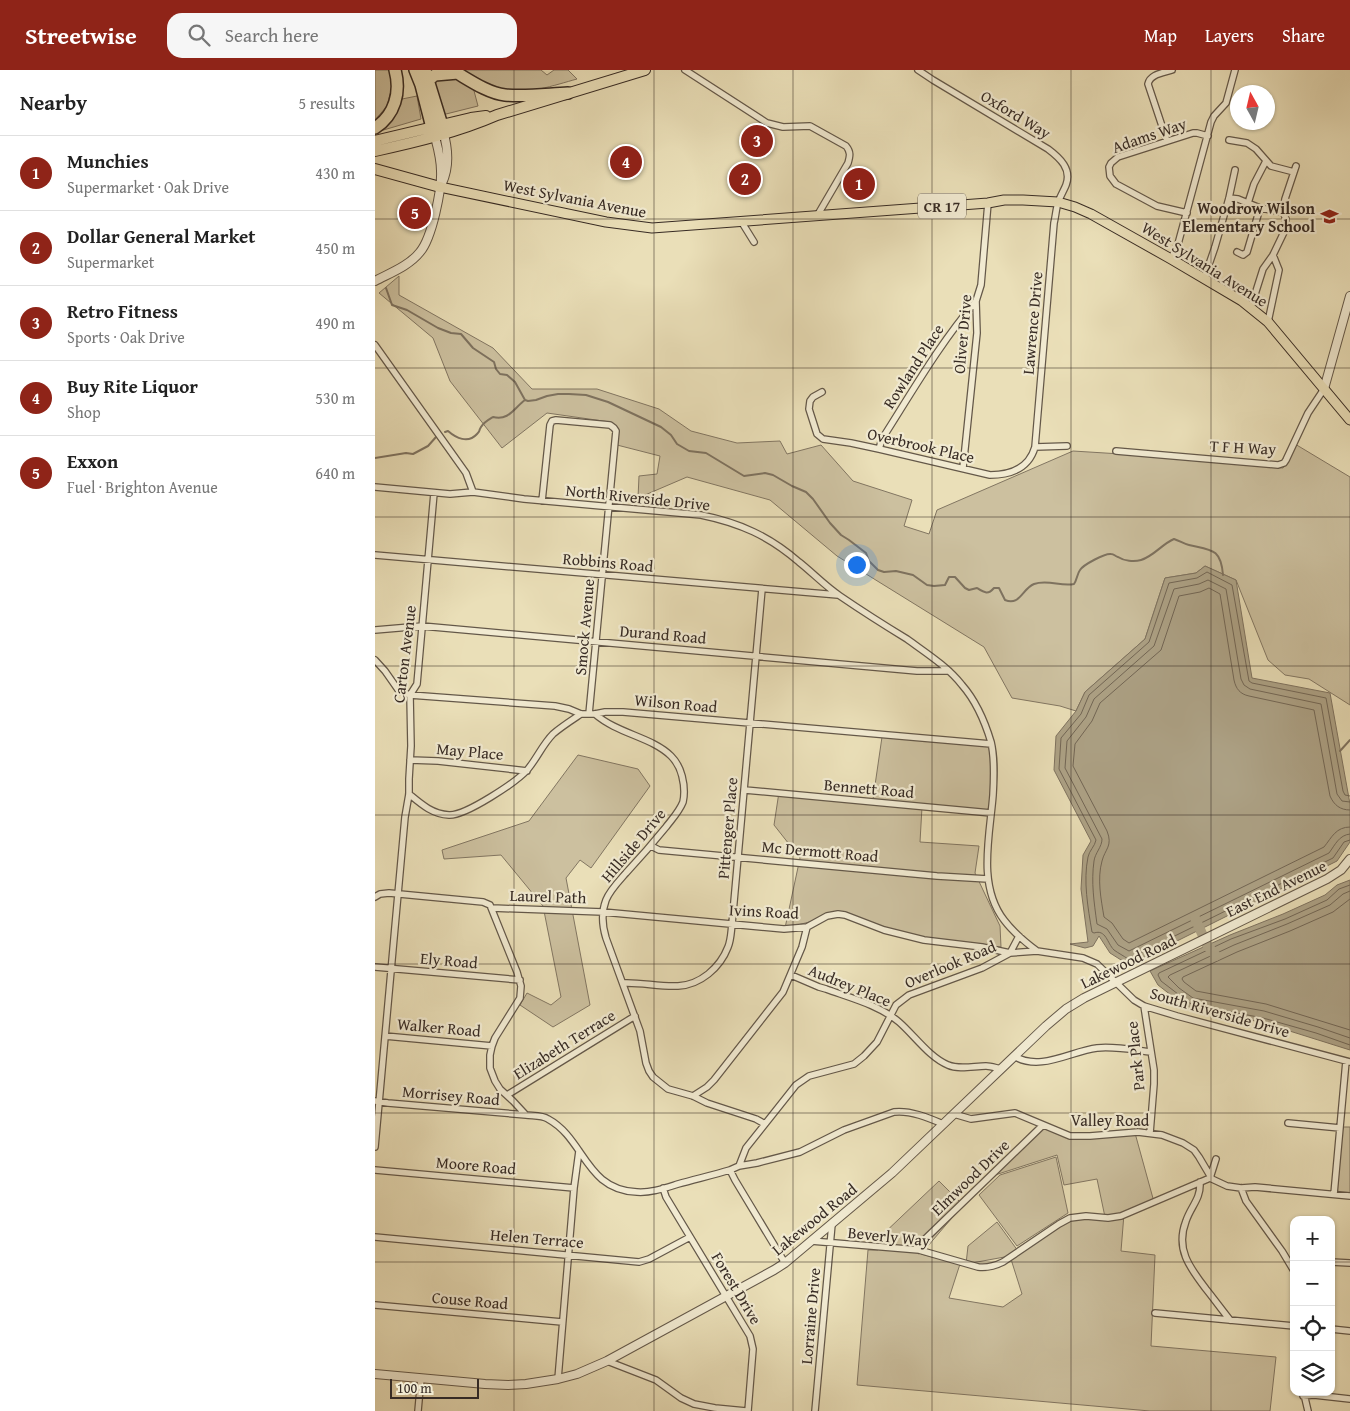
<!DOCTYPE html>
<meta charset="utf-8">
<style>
:root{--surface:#fff;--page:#f6f6f6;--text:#222;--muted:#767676;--line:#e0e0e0;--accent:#8f2418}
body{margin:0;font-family:"Gentium Book Plus",serif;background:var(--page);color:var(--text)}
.controls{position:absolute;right:15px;bottom:15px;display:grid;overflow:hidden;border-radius:10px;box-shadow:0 1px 4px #0004}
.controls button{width:45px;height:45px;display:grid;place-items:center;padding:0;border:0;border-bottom:1px solid var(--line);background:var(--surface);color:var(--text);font:25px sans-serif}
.compass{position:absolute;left:855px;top:15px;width:45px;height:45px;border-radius:50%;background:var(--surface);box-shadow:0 1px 4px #0004;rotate:352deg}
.scale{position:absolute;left:15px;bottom:12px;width:89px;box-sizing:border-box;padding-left:5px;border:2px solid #372b24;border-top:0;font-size:14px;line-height:18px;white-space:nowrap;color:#372b24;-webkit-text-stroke:4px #f1ead1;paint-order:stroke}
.you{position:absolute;left:481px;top:494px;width:18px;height:18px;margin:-12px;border:4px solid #fff;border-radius:50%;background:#1a73e8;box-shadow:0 0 0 8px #1a73e833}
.badge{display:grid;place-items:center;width:32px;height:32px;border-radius:50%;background:var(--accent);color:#fff;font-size:16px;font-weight:700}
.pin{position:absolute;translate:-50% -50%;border:2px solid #fff;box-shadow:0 1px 5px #0006}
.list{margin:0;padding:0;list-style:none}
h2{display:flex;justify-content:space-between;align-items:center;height:65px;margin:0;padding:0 20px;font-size:21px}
h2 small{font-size:16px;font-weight:400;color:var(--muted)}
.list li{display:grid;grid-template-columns:32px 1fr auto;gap:15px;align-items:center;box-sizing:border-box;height:75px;padding:0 20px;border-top:1px solid var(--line)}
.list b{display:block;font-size:19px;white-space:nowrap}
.list p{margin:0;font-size:16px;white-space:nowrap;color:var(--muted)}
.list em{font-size:16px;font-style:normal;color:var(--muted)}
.icon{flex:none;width:28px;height:28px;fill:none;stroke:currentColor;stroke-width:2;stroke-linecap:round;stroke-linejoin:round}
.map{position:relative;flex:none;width:975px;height:1341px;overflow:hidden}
header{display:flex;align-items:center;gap:30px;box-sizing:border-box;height:70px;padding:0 25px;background:var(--accent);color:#fff}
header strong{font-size:24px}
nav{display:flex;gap:28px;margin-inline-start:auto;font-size:18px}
.search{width:350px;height:45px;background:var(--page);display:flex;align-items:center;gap:12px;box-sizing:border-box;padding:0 18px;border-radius:15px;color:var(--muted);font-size:19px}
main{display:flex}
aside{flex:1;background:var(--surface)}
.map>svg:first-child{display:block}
.green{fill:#ccc09f;stroke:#827662}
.water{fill:#ada286;stroke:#7e725f}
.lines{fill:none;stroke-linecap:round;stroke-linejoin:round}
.shore{stroke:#726655;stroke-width:1}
.stream{stroke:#7e725f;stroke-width:2}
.river{stroke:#ada286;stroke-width:10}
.minor-casing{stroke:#645849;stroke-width:8}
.tertiary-casing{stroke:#645849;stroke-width:10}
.primary-casing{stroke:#372b24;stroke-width:11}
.trunk-casing{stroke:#372b24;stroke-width:12}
.motorway-casing{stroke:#372b24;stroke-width:14}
.minor{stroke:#f1ead1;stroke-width:5.5}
.tertiary{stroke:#f1ead1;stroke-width:8}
.primary{stroke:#eadfb8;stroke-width:9}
.trunk{stroke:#eadfb8;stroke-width:10}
.motorway{stroke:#eadfb8;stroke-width:11}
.grid{fill:none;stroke:#372b24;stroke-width:1;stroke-opacity:0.55}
.labels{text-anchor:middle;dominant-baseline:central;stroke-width:4.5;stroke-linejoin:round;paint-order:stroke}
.shield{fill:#f1ead1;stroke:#6f6458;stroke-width:1}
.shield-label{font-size:15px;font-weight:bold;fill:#372b24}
.street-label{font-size:16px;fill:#372b24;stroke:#f1ead1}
.poi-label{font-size:16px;font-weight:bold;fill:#372b24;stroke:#f1ead1;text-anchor:end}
</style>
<header>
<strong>Streetwise</strong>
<div class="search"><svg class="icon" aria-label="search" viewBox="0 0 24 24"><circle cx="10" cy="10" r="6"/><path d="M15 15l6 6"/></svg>Search here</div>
<nav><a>Map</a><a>Layers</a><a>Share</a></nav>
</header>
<main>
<aside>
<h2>Nearby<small>5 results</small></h2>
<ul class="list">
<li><span class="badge">1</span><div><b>Munchies</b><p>Supermarket · Oak Drive</p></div><em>430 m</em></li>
<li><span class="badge">2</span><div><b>Dollar General Market</b><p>Supermarket</p></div><em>450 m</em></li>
<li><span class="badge">3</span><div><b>Retro Fitness</b><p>Sports · Oak Drive</p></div><em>490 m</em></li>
<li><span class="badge">4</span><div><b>Buy Rite Liquor</b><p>Shop</p></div><em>530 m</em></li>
<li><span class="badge">5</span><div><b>Exxon</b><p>Fuel · Brighton Avenue</p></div><em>640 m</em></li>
</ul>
</aside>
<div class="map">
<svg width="975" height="1341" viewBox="0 0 975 1341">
<rect width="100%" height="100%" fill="#eadfb8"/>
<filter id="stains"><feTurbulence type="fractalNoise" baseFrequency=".004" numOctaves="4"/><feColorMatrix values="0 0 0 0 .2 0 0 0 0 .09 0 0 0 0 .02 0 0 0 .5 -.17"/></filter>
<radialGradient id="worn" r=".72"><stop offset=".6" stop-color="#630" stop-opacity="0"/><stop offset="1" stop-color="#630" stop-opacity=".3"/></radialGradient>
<path class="green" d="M0,0H15L19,9L12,36L0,50Z
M88,0H166L172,5L179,0H193L202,9C180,15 149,26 126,20C113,16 100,7 88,0Z
M79,7L98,17L103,36L67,45L58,9Z
M42,26L46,49L5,61L21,43L27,29Z
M24,206V225L118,278L157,319H222L284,339L316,361L362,373L405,371L412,384L446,375L478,411L537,430L529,456L554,464L562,440L698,381L762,385L908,398L920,374L975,407V635L934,609L910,605L893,590L861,510L830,496L821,503L790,508L770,569L710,622L701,641L685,636L637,628L609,577L462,486L395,430L312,407L263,428L264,406L282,404L285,386L242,375L235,352L172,343L127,378L75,311L58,268L4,223Z
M507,667L617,676V742L547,737L545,772L604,776L600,803L625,856L626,877L537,868L471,843L410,858L425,788L399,755L404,722L498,729Z
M203,685L263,699L275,716L216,798L205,790L191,808L215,935L178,957L145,935L152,923L176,935L186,927L168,836L126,785L69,789L67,780L154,751Z
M668,1055L701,1067L760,1063L779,1132L749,1144L746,1181L780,1185L776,1276L901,1287L895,1341H775L482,1315L493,1180H503L505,1167L564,1111L588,1135L546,1184L585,1194L574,1228L628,1237L647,1224L635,1186L591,1194L593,1176L622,1152L643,1181L697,1147H730L722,1109L689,1115L682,1085L617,1106Z
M966,1057H975V1128L961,1127Z
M681,1087L693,1143L642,1176L604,1125L625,1105Z"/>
<path class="water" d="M830,496L861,510L877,608L955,623L975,734V772L962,791L754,895L735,883L724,866L718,876L710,878L695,874L713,872L706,819L708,785L716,771L679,700L681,666L701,641L710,622L770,569L790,508L821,503Z
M975,810V980L886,952L814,939L783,915L775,901L855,865L908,844L950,825L962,815Z"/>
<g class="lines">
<path class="shore" d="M975,726L970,725L968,721L951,628L877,613L874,611L857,515L832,502L822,508L794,513L774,572L714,625L706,644L686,668L684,699L721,770C720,776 714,781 713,787C708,811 713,838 717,862L719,863C731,859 732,873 739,880C743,883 749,886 753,889L958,788L969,772L975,770
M975,732L967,731L962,724L946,634L875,619L869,615L866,609L851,519L833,510L824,514L799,519L779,576L719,629L711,647L692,671L690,698L727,769C727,777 720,783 719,791C716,812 719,832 722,854L732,859L743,875L754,881L954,783C960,775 964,765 975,764
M975,740C965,740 959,735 955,726L939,640L874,626C865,624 861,619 859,610L845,524L834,518L825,522L804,526L786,580L725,633L717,651L700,674L698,696L732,761C738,776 730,779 727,791C722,809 726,829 729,847L737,853L748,869L754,873L949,777C957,767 961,757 975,757
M975,815L964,819L952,830L910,849L856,869L784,903L783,905L786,911L816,934L888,948L941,963L975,975
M975,821L968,824L955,835L912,854L859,875L795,905L793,907L804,918L818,928L889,941L943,957L975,968
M975,829L958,842L915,861L862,882L808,907L807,909L809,912L821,921L891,934L975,960"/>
<path class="stream" d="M11,218L17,235L32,240L63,258L76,263L86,264L98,278L119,292L121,299L125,304L132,305L140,312L150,330
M70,362L73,361C81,368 93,374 102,364C106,360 103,362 106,357C109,352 113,350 118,347C134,351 139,338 150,330L153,331L161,330L172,326L183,324H194L211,325L233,332L286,357L296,365L302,374L314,381L331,383L369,406L390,403L398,405L417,416L431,422L438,429L455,453L466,465L474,470L491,483L494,491L503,500L509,502L521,501L538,505L552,515L559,516L570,515L574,507H580L590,518L594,520L602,518C610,523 613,525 619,518H624L630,530C645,536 647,519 659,514C673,509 686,517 699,514C702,510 702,504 705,500C708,495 730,483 736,484C739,484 740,486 743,487C749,491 759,492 766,490C779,486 787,474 799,469C805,471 809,474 814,475C836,480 846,478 848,505
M0,388L31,383L38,384L53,376L61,367
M965,681L975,670"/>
<path class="river" d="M820,848L832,875L841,886"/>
<defs>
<path id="minor" d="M310,0L392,53L408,57L435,56L471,76C476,82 475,86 473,93L442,146
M854,70L872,73L881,79L896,96L919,102
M792,71L773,14C775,4 788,3 797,0
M854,128L863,129L885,138L908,142L911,149L910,160L898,185L888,199L876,237
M873,133L879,114L891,91
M908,142L910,129L921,96
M812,143L782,136L741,114L735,106L734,97L736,93L743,87L818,63H822L833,66
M366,151L379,172
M862,182L868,185L872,182L885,138
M796,189L803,174L836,52L839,46L851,33L860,0
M829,209L840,177L854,128L860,100
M893,252L904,200L898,185
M0,275L91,403L98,422L149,429L326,445C365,453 394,466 424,492C438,503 450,516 465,526C487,541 509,555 532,569C551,583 572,596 587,615C601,631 610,652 616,672C620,689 619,708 618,725C615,765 602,815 629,850C638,862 650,872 662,881
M447,322L438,327L435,331L434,339L442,364L448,369L476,373L504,379L615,405C636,405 654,398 660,377L679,153C681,145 681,137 684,130C686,125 689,120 691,115C697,99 685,88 673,79L558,10L543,0
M660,377L692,376
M504,379L507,369C537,322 565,273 601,231
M741,381L903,395L909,393L911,390L933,343L949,319
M588,398L602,263L601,231L606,215L613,133
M0,417L75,424L98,422
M167,431L175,355L177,351L181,350L235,355L239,358L241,361L214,644
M0,485L463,525
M0,560L47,556L542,601H574
M0,590L10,601L24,621L35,625L180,636L194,639L206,644H220L230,642H248L616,674
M220,644C243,664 277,667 296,686C302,692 305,698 307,706C309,714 310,723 308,732C304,742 297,749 291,757C278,773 265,788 251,803C244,811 235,820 231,830C226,843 227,855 231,868L265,961L271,993L274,1001L278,1007L293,1019L318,1026L332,1033L381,1049L390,1054
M35,690L63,691L152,701
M370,720L616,743
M34,724C46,734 57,744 74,745C90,746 142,712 153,699C162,688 168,674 178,664C186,657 197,650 206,644
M276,776L284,780L562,806L613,809
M0,827L5,824L14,823L108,832L115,835L142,902L146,916L145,928L120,968L117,976L115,985V998L120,1011L125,1019L138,1031L151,1045C157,1046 167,1045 173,1049C210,1069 210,1120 262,1122C276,1123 290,1118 303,1114C321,1109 338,1105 355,1100L364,1096L371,1078L421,1015L434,1006L479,994L489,986L502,972L521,935L534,925L607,898L635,883L644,866
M117,838L228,842L409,859L432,857L452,846L463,844L470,845L509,860L549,870L607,877L635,883L662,881L708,888L722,894L759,930L769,936L802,946L975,992
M0,897L145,910
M416,905L444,917L451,919C476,928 504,935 524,952C539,965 555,988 573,995C584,1000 599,996 611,996C616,996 621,998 626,999
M248,913C266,912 284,917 303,916C325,915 345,898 353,877C356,870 356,862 357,854L387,519
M769,936L779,1000V1014L775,1063
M10,966L117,976
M639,986C665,1002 696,981 722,978C739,976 759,980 776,982
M132,1025L260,946
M318,1026L332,1017L339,1010L408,922L427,877L432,857
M0,1031L13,1033L151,1045
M579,1044L596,1049L640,1043L695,1066H715L763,1062L787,1065L808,1073L819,1080L824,1087L837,1109L852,1116L866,1118L880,1117L975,1126
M913,1053L965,1058
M0,1077L30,747L34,724V709L36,676L35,625L42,614L59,423
M364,1096L382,1093L425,1082L469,1060L519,1042C535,1040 554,1048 568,1054
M0,1100L199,1118
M355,1100L360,1110L410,1193
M825,1112C826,1129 816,1136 811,1151C800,1179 815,1198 831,1219C839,1229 847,1240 855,1250
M288,1118L291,1127L375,1266L378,1279L373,1341
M866,1118L871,1131L907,1181L919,1201
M959,1124L971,991
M0,1167L264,1192L274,1189L315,1167
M436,1171L544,1180L603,1197C612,1198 620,1196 628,1192L684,1154L695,1148L711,1146L733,1148L746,1146L835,1108L841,1089
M544,1180L548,1171L668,1055
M956,1192L975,1193
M0,1235L187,1252
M780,1243L919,1256
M956,1259L975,1261
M232,1291L281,1310L306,1328L319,1334L340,1338L371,1341
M183,1309L199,1118L204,1081
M929,1324L933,1341
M928,1326L939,1325L975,1329
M43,1341L46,1308
M440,1341L457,1154"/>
<path id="tertiary" d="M67,113C75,96 73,78 68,61
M0,211C15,203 34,196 45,182C57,168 67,119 66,101C66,87 62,75 59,63
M949,319L975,226
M0,1304L110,1314L133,1315L151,1314L183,1309L202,1304L232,1291L399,1200L410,1193L517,1103L671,956L691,939L709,928L952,809L966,800L975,789"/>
<path id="primary" d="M65,117L231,152L277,158L613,133L629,130H648L683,132L700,137L716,144L796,189L867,231L893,252L975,350"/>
<path id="trunk" d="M0,71L96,48L111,46
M0,81C41,72 83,62 122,45L270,0
M0,99L65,117"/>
<path id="motorway" d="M40,0L46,15L57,58
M50,0L67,55
M77,0C93,9 112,23 130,25C151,27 172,24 193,23
M48,14L60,5L83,3
M0,58C20,45 26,22 20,0"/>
</defs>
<use href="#minor" class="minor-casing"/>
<use href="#tertiary" class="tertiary-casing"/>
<use href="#primary" class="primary-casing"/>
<use href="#trunk" class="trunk-casing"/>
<use href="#motorway" class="motorway-casing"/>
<use href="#minor" class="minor"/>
<use href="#tertiary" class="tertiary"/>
<use href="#primary" class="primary"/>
<use href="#trunk" class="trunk"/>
<use href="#motorway" class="motorway"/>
</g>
<path class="grid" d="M139,0V1341M279,0V1341M418,0V1341M557,0V1341M696,0V1341M836,0V1341M0,149H975M0,298H975M0,447H975M0,596H975M0,745H975M0,894H975M0,1043H975M0,1192H919M956,1192H975"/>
<defs>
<symbol id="school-bare" viewBox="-9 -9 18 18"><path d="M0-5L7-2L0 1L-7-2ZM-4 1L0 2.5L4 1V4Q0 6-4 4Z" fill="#8f2418" stroke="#f1ead1" stroke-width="2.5" paint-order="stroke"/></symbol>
</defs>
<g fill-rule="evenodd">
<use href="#school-bare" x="942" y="134" width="25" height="25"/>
</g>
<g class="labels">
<rect class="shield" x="543" y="123.5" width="48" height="25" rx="4"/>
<g class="shield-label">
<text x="567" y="136">CR 17</text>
</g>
<g class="street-label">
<text transform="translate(641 44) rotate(31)">Oxford Way</text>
<text transform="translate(774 65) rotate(-19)">Adams Way</text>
<text transform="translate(200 128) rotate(11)">West Sylvania Avenue</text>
<text transform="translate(830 194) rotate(32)">West Sylvania Avenue</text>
<text transform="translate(657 253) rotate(-85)">Lawrence Drive</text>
<text transform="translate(587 264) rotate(-85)">Oliver Drive</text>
<text transform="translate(538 296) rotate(-57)">Rowland Place</text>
<text transform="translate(546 375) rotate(13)">Overbrook Place</text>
<text transform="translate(868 377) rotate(3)">T F H Way</text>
<text transform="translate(263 427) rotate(6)">North Riverside Drive</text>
<text transform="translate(233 492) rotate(5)">Robbins Road</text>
<text transform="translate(209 557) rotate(-85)">Smock Avenue</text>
<text transform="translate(288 564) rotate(5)">Durand Road</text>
<text transform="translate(29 584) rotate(-83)">Carton Avenue</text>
<text transform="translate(301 633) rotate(5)">Wilson Road</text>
<text transform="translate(95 681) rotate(5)">May Place</text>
<text transform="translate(494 718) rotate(5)">Bennett Road</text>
<text transform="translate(352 758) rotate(-85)">Pittenger Place</text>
<text transform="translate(258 775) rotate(-50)">Hillside Drive</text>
<text transform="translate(445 781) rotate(5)">Mc Dermott Road</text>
<text transform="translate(901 818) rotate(-26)">East End Avenue</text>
<text transform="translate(173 826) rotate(2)">Laurel Path</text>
<text transform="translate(389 841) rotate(3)">Ivins Road</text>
<text transform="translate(74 890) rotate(5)">Ely Road</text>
<text transform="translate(753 891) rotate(-26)">Lakewood Road</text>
<text transform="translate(575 894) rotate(-23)">Overlook Road</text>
<text transform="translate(475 915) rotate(22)">Audrey Place</text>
<text transform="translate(845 942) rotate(16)">South Riverside Drive</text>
<text transform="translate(64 957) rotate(5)">Walker Road</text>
<text transform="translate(189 974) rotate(-32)">Elizabeth Terrace</text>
<text transform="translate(760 986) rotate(-96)">Park Place</text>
<text transform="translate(76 1025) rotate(5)">Morrisey Road</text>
<text x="735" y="1050">Valley Road</text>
<text transform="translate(101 1095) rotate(5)">Moore Road</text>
<text transform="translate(595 1107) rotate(-44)">Elmwood Drive</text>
<text transform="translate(439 1149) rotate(-39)">Lakewood Road</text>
<text transform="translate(514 1166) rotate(6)">Beverly Way</text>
<text transform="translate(162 1168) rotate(5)">Helen Terrace</text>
<text transform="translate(362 1218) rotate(59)">Forest Drive</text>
<text transform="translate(95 1230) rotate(5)">Couse Road</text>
<text transform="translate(435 1246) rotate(-85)">Lorraine Drive</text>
</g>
<g class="poi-label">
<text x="940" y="138">Woodrow Wilson<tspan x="940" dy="18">Elementary School</tspan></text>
</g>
</g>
<rect width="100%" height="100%" filter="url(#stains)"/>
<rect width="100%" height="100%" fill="url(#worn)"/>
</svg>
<div class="controls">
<button>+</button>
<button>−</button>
<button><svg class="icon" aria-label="locate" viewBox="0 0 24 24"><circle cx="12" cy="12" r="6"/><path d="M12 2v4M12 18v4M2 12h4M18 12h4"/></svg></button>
<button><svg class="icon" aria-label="layers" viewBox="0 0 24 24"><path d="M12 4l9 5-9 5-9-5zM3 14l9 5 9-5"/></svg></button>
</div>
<svg class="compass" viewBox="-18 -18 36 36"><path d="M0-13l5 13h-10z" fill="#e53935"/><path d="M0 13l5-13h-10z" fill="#767676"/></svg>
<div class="scale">100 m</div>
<div class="you"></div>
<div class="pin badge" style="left:484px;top:114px">1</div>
<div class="pin badge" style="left:370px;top:109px">2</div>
<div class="pin badge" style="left:382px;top:71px">3</div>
<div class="pin badge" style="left:251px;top:92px">4</div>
<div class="pin badge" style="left:40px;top:143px">5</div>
</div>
</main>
